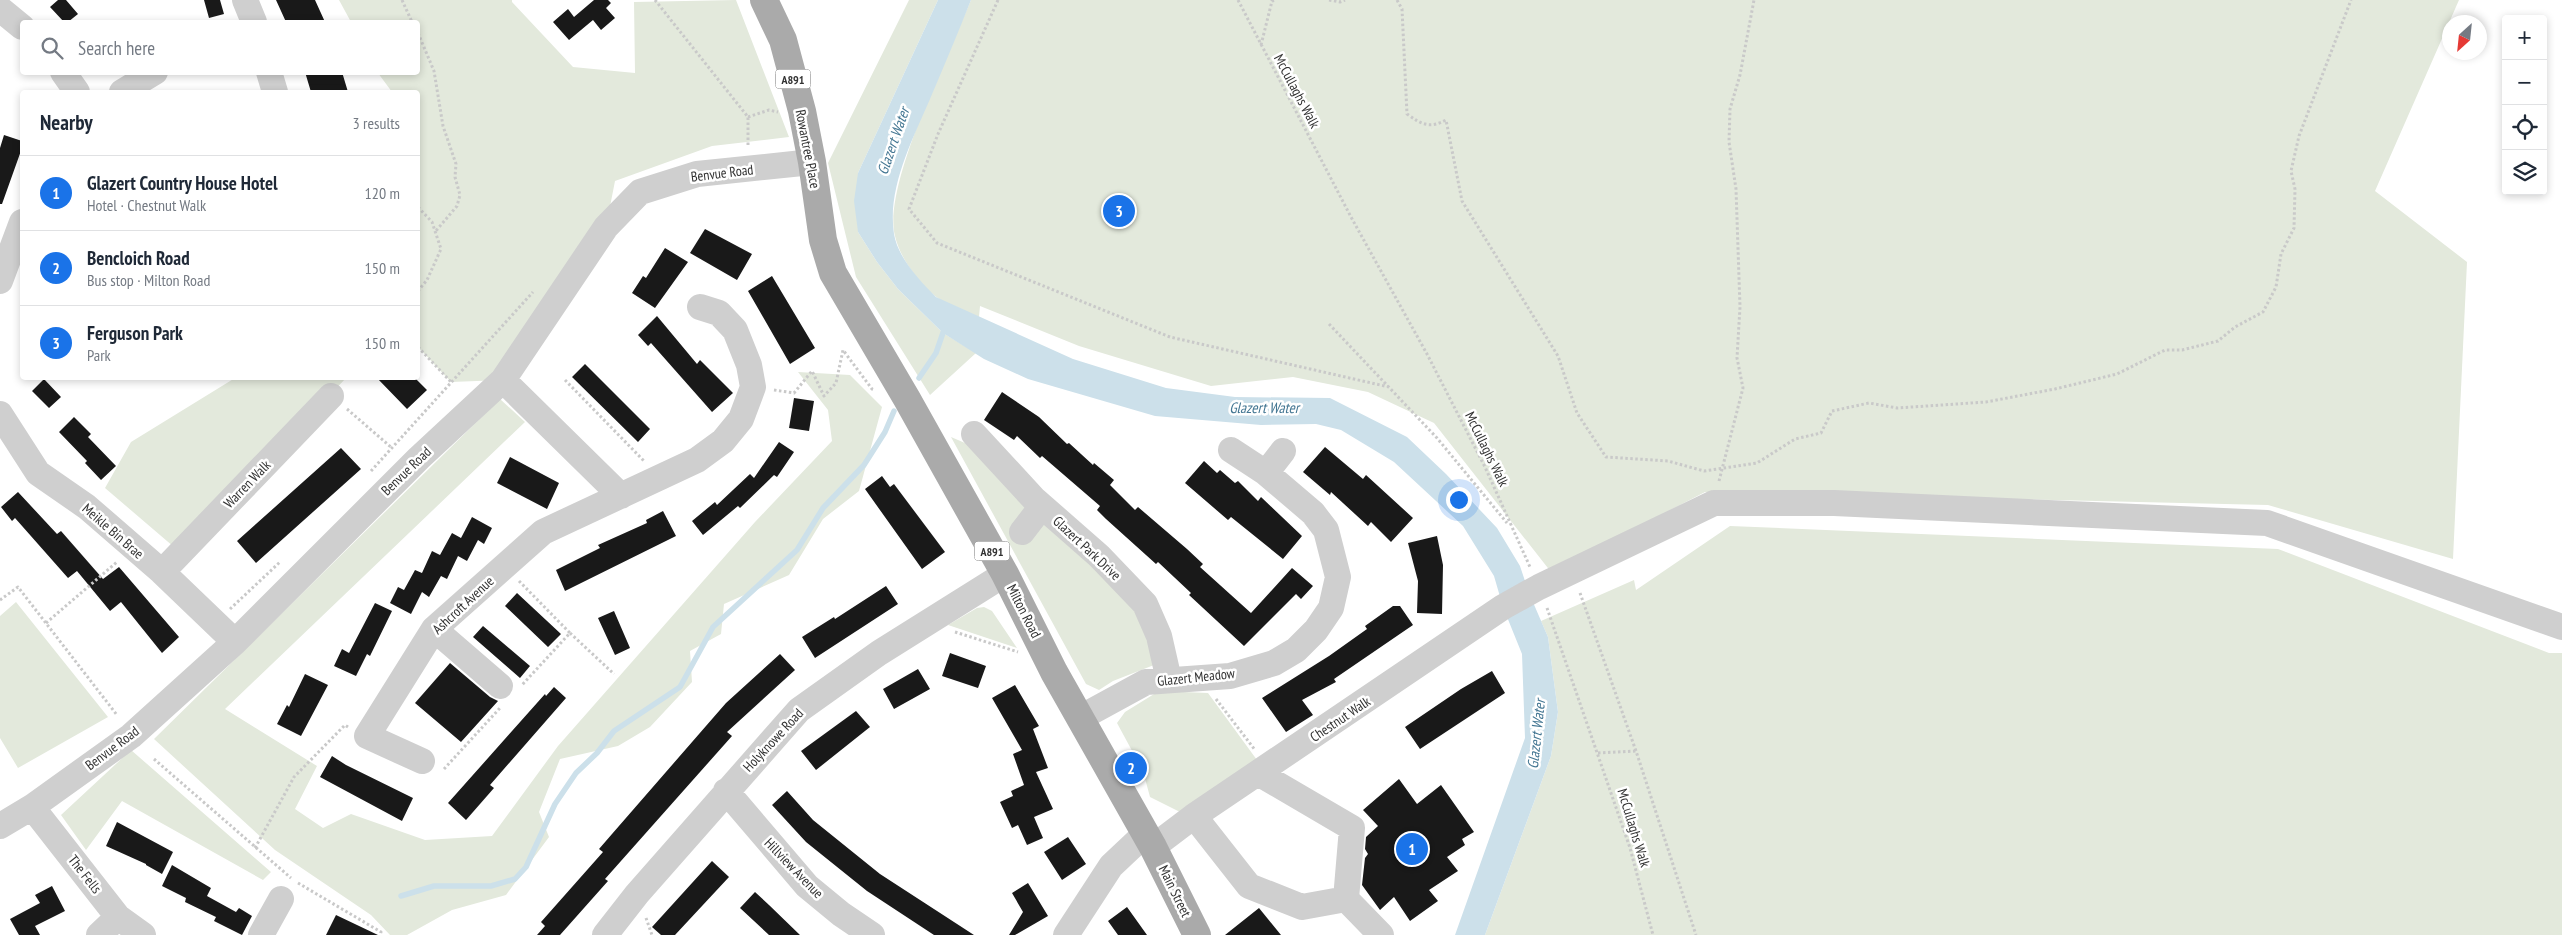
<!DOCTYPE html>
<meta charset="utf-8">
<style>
:root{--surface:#fff;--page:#f6f6f7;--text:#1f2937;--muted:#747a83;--line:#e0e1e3;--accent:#1a73e8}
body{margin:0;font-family:"PT Sans Narrow",sans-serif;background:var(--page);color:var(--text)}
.controls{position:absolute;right:15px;top:15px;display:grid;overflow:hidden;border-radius:5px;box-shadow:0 2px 8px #0003}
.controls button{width:45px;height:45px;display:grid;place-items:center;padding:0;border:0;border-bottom:1px solid var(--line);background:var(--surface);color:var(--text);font:25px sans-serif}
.compass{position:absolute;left:2442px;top:15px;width:45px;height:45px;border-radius:50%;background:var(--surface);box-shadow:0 2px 8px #0003;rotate:207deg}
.you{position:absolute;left:1458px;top:499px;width:18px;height:18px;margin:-12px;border:4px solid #fff;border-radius:50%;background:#1a73e8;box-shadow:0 0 0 8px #1a73e833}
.badge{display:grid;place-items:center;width:32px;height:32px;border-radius:50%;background:var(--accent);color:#fff;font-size:16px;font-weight:700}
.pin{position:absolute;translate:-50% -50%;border:2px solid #fff;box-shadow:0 1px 5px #0006}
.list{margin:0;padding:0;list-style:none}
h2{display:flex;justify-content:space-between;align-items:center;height:65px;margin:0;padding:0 20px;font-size:21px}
h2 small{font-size:16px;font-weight:400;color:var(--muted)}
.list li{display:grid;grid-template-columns:32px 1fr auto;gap:15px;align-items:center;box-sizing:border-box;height:75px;padding:0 20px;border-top:1px solid var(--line)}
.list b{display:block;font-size:19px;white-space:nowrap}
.list p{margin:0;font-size:16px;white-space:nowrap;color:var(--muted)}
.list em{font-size:16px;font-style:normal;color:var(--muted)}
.icon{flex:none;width:28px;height:28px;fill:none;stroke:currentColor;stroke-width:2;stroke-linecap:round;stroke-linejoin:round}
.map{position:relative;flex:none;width:2562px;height:935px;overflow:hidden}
.search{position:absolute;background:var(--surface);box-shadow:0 2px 8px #0003;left:20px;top:20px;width:400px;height:55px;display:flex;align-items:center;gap:12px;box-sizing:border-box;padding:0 18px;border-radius:5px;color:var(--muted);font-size:19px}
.panel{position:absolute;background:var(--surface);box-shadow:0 2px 8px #0003;left:20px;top:90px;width:400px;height:290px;border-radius:5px}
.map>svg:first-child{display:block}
.green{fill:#e3e9dc}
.water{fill:#cce0ea}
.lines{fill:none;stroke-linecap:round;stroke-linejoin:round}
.stream{stroke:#cce0ea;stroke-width:5.5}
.building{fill:#191919}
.path{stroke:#c9c9c9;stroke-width:3;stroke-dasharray:2.5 2.5;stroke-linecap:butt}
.minor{stroke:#cfcfcf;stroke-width:26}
.major{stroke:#aaa;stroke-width:28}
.labels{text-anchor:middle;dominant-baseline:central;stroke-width:5;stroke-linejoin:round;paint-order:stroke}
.shield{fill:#fff;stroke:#707070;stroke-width:1}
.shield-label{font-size:12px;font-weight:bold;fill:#323232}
.street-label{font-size:14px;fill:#323232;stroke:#fff}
.water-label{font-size:15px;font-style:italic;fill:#437692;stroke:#fff}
</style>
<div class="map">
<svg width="2562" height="935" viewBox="0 0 2562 935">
<rect width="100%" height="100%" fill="#fff"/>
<path class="green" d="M339,0H512V2L573,67L635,73L634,2L736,0L789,137L712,146L615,181L606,227L503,380L451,382L418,347V92H392L378,73L418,72V22H351Z
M909,0H938L858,173V232L877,262L898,289L943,333L976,353L930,395L856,277L828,163Z
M971,0H2459L2375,191L2467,262L2453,559L2268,505L1705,492L1551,572L1434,423L1368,392L1293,377L1211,386L1079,346L980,306L979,317C965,311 946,305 935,296C918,282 900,258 895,236C882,187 950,51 971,0Z
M798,372L850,375L882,407L859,491L823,519L789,575L724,604L721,634L690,651L692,682L650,727L618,746L560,759L539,812L549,837L506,895L452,910L407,935H390L371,915L275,850L154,739L500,399L525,422L225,709L317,766L295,809L323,828L351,814L425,840L492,836L558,746L755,522L832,441L828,410Z
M235,378H346L181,553L105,488L131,442Z
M951,437L972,446L1044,525H1049L1119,587L1151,637L1154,665L1113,681L1099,690L1086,684Z
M1730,526L2278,549L2549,653H2562V935H1485L1551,756L1558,712L1548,637L1541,621L1634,580L1636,590Z
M16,602L108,717L18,768L0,738V616Z
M984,607L992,611L1017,648L948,625L977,608Z
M1159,691L1208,693L1257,760L1180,812L1150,797L1143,771L1117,723L1125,712Z
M131,750L271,872L263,880L122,801L86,850L61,815Z"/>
<path class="water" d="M938,0H971C958,33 944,66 930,99C912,141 887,188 894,234C898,258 920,281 936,297L1073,359L1166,388L1235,397L1330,398L1407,437L1446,474L1497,528L1520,566L1529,593L1548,637L1558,712L1551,756L1485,935H1455L1525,738L1522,654L1503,607L1494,576L1463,526L1394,462L1341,430L1316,424L1261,425L1155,416L1028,379L984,359L943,333L898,289L877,262L858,232L854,201L858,173Z"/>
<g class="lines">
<path class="stream" d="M919,378L936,353L945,327
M401,896L434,886H491L515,879L526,867L555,804L576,773L597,753L614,731L680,687L713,627L797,550L823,508L864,465L885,432L894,411"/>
</g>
<path class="building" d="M58,0H66L78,14L68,22H64L50,7Z
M204,0H220L224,14L209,18Z
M276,0H315L325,22H286Z
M594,0H608L611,3L606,8L615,18L601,30L593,20L569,40L553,22L568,9L574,17Z
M305,72H342L348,92H311Z
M4,135L22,141V148L2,204H0V148Z
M705,229L752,254L737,280L690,253Z
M665,248L688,262L655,308L632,293L643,276L646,278Z
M772,276L815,348L790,364L748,291Z
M657,316L697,364L700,360L733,393L712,412L651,343L648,346L638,335Z
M585,364L650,429L638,442L572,377Z
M377,378H415L427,390L407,409Z
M44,379L61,397L49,408L32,391Z
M1002,392L1039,417L1067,444L1069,443L1093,465L1094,463L1114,480L1110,485L1135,510L1138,507L1187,549L1203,564L1200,567L1251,613L1292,568L1313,586L1301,599L1296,594L1244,646L1189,595L1191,593L1158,562L1156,564L1106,519L1097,510L1100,506L1042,456L1040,458L1017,436L1014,440L984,420Z
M794,398L814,401L809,431L789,428Z
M74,417L91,434L88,437L116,466L101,480L85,463L87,461L59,432Z
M779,442L794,452L777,477L774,475L740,508L738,506L703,535L692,521L715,502L717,505L750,474L754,478Z
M1325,447L1363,479L1366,475L1413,518L1391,542L1371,522L1368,526L1331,492L1330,495L1303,472Z
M341,448L361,469L256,563L237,541Z
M510,457L559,483L547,509L497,483Z
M1204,461L1217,473L1220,470L1235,483L1238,481L1258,501L1261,497L1302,536L1283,559L1231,517L1228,520L1185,483Z
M882,476L890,487L894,484L945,552L922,569L865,489Z
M18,492L57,534L61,531L103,579L119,567L179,637L162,653L121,602L110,611L77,571L68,578L15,518L12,521L1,507Z
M663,511L676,536L565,591L556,570L600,548L598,545L647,523L646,520Z
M472,517L492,528L484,544L478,540L467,561L458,556L447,579L441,576L429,597L422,592L411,614L390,603L398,587L404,590L415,570L422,573L432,551L440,555L452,533L461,538Z
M1437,536L1443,565L1442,614L1417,613L1418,581L1408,543Z
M886,586L898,604L815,658L802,637L834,617L835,619Z
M517,593L561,634L548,647L505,606Z
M375,603L392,611L370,656L367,654L356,676L334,666L342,649L349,653Z
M1393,606H1400L1413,625L1334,679L1336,682L1302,700L1313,715L1286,732L1262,698L1329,656L1367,629L1365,626Z
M614,611L630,648L615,655L598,618Z
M483,626L530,666L520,678L473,637Z
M950,653L986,666L978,688L942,676Z
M780,654L795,670L727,732L732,736L605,879L608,881L560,935H537L545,926L541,922L603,852L599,849L612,834L726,703Z
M450,663L490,697L498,701L461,742L415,703Z
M918,669L930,689L894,709L883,689Z
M1492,671L1505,693L1420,749L1405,727L1461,689Z
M305,674L328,685L301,736L277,724L287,705L289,707Z
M1015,685L1039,726L1033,729L1048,768L1036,772L1053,809L1034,817L1043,838L1027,845L1018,825L1012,828L1000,802L1013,796L1011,791L1024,785L1013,754L1022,750L992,698Z
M554,687L566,698L490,785L494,788L466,820L448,803L545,694L546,696Z
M856,711L870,727L816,770L801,751Z
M332,756L346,765L413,798L402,821L320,777Z
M1399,779L1417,804L1441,785L1474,832L1462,839L1465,845L1447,857L1458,871L1429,890L1438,901L1410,921L1394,897L1380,910L1362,885L1365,858L1368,854L1365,849L1366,837L1378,826L1363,810Z
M787,791L813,820L880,874L974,935H934L867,891L806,842L772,805Z
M117,822L173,852L162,874L146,865V864L106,846Z
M1068,837L1086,864L1062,880L1044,852Z
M712,861L729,877L675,935H661L652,927Z
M172,865L211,888L207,896L236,912L239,908L252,916L242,935L214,921L216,917L185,902L186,898L162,886Z
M1028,883L1048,916L1015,935H1009L1023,912L1012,893Z
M52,886L65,911L35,926L40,935H19L10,919L40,903L35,895Z
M755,892L769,905L800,935H769L740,908Z
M1127,907L1147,935H1118L1108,921Z
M1259,908L1281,935H1225Z
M336,915L378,935H326Z"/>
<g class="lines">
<path class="path" d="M402,0L412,22
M655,0L748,117V147
M998,0L938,134L909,209L937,243L1170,337L1389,387
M1238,0L1351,217L1427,354L1485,467L1530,567
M1329,0L1340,2L1345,0
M1397,0L1402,9L1407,114C1421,124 1429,129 1446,120L1462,201L1558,356L1577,413L1606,457L1668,461L1704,471L1757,463L1795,439L1821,433L1832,411L1869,403L1897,408L1986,402L2055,389L2117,374L2165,350H2182L2218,341L2235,327L2263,312L2276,287L2281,254L2294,228L2295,189L2291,171L2299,136L2351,0
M418,33L434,71L443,126L456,164L455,177L460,195L457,206L435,232
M1261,45L1272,1L1276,0
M748,117L769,110L778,112
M418,207L432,222L441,249L427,280L418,291
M1329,324L1437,438L1507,523
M418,347L451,382
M565,380L644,461
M774,390L794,393L812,371L824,396L836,383L843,350L872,389L875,390
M347,409L392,448
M371,471L533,292
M1719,481L1743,388L1737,358L1740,307L1736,189L1729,142L1730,109L1740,75L1754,0
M519,581L570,633L522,685
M1580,593L1636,751L1696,935
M0,600L18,587L117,715
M1547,608L1630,848L1653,935
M230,609L280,562
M46,623L117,562
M955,632L1018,652
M570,633L614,674
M1216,699L1255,750
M1598,753L1636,751
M154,759L291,878
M444,769L500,708
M255,848L294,777L345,725L348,727
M298,883L381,932L380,935
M646,918L652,935"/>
<path class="minor" d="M245,0L254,22
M0,9L22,27
M63,72L77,92
M269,72L275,92
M122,92L155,72
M0,281L22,222
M503,380L621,496
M0,414L38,473L87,507L162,572L235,642
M974,434L1034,499L1099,556L1145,604L1159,636L1169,680
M1266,473L1283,451
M1022,532L1042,506
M162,572L331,396
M434,629L500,686
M1080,718L1146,682L1230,676L1274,663L1296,650L1316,630L1331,608L1338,577L1326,530L1313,513L1266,473L1231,450
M422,761L367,736L434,629L543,532L697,460L723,441L741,419L753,387L749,365L735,330L719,313L700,307
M1258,773L1352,828L1346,899L1381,935
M726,791L807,886L841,914L872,935
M32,807L118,917L143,935
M1194,816L1249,886L1302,907L1346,899
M0,826L32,807L131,736L235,642L419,458L503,380L606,227L640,192L697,174L812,162
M1153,847L1194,816L1503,607L1539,587L1714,503H1834L2267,523L2562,627
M99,935L118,917
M261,935L281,899
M605,935L637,894L799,710L879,653L1005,574
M1066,935L1111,866L1145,834"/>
<path class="major" d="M764,0L783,40L802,111L812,162L823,240L833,273L907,399L1005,574L1054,672L1153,847L1197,935"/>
</g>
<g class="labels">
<g class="shield">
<rect x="775.5" y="69.5" width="35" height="19" rx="4"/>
<rect x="974.5" y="541.5" width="35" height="19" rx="4"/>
</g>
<g class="shield-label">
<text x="793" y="79">A891</text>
<text x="992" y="551">A891</text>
</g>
<g class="street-label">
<text transform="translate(1297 91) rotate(62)">McCullaghs Walk</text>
<text transform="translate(808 149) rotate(79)">Rowantree Place</text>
<text transform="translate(722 173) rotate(-7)">Benvue Road</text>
<text transform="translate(1487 449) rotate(64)">McCullaghs Walk</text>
<text transform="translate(406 471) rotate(-44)">Benvue Road</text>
<text transform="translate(247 484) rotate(-46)">Warren Walk</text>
<text transform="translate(113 531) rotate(41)">Meikle Bin Brae</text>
<text transform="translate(1087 548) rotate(43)">Glazert Park Drive</text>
<text transform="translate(463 605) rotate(-43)">Ashcroft Avenue</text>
<text transform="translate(1024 611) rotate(63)">Milton Road</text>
<text transform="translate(1196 677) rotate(-6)">Glazert Meadow</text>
<text transform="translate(1340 719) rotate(-34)">Chestnut Walk</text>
<text transform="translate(773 740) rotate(-47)">Holyknowe Road</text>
<text transform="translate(112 748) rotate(-37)">Benvue Road</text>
<text transform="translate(1634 828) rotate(73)">McCullaghs Walk</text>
<text transform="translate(794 868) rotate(46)">Hillview Avenue</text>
<text transform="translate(85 874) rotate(52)">The Fells</text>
<text transform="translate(1175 891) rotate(64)">Main Street</text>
</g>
<g class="water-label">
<text transform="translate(893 141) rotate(-71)">Glazert Water</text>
<text x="1264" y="407">Glazert Water</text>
<text transform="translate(1536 734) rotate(-84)">Glazert Water</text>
</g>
</g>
</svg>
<div class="controls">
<button>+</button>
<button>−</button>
<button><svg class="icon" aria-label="locate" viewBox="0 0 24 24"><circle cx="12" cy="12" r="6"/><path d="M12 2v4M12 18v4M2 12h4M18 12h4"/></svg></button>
<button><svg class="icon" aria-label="layers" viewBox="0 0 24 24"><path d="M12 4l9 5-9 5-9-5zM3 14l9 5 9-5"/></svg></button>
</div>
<svg class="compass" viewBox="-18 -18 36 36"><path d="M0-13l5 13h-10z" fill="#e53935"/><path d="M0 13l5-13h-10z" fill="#747a83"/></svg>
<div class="you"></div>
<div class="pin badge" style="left:1412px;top:849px">1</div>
<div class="pin badge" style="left:1131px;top:768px">2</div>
<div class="pin badge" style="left:1119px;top:211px">3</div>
<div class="search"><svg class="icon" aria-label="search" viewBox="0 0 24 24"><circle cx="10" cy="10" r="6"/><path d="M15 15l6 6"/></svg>Search here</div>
<section class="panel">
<h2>Nearby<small>3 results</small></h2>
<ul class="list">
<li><span class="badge">1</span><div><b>Glazert Country House Hotel</b><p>Hotel · Chestnut Walk</p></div><em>120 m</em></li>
<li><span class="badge">2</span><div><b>Bencloich Road</b><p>Bus stop · Milton Road</p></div><em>150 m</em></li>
<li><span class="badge">3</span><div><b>Ferguson Park</b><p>Park</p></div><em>150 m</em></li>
</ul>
</section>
</div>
